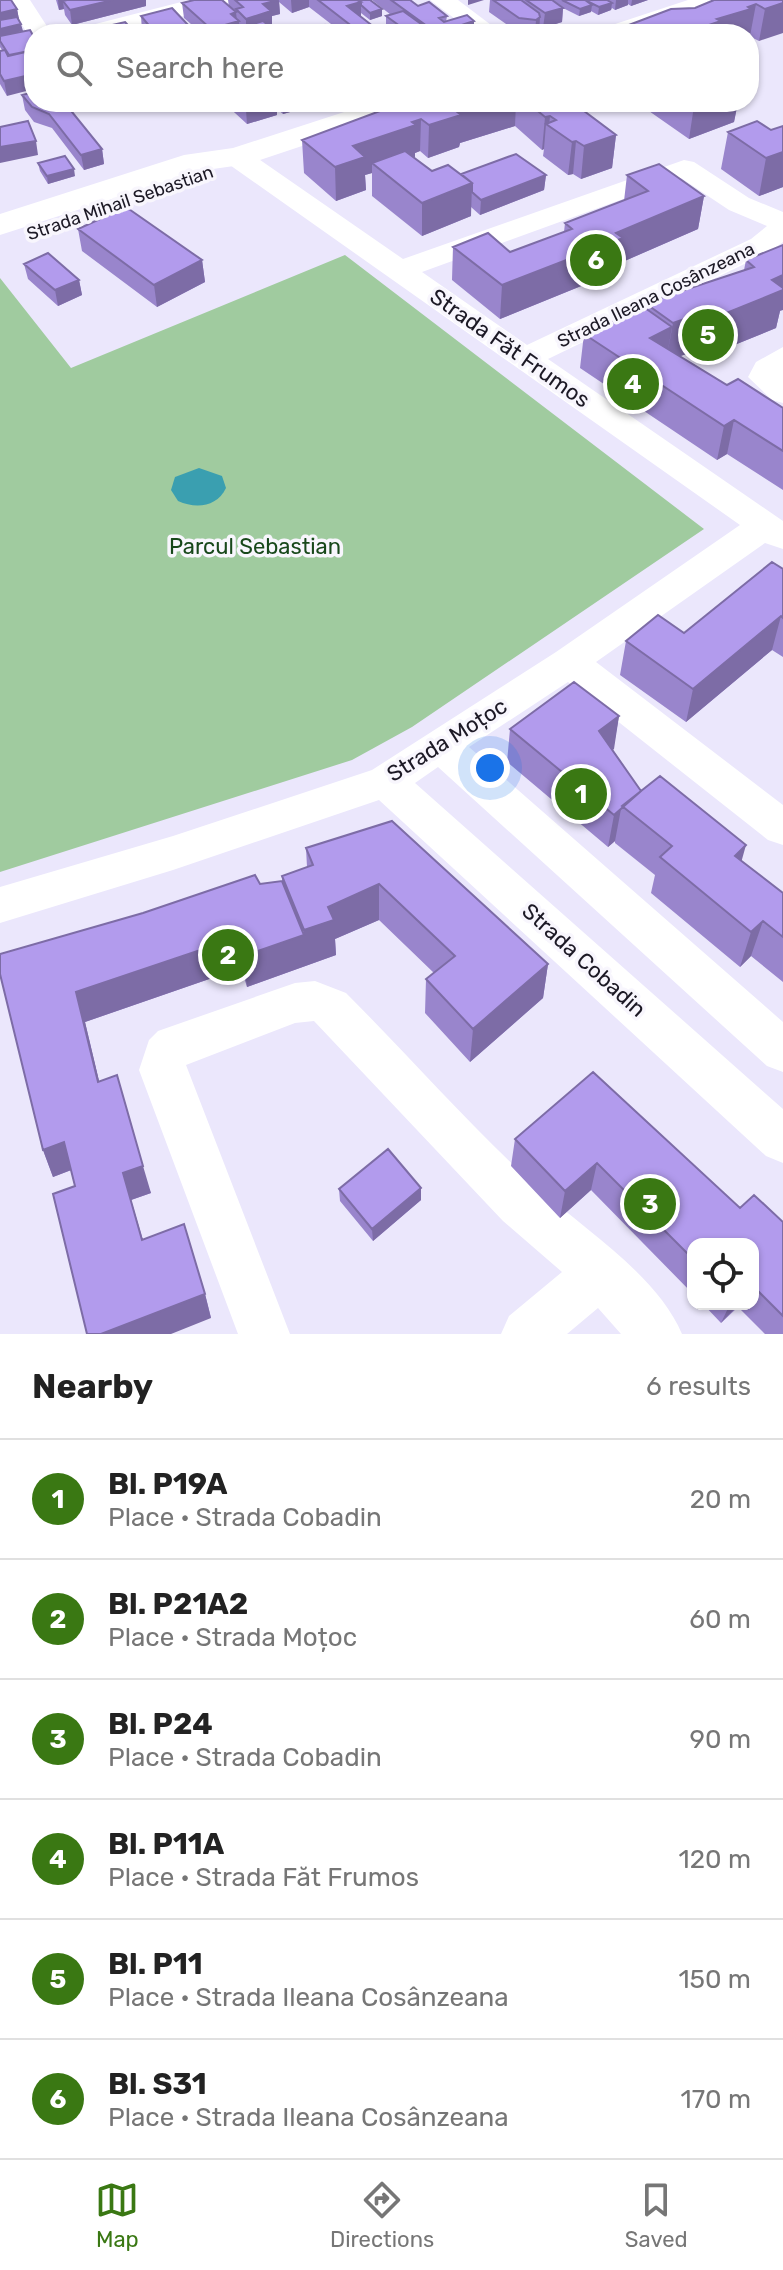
<!DOCTYPE html>
<meta charset="utf-8">
<style>
:root{--surface:#fff;--page:#f2f2f2;--text:#222;--muted:#767676;--line:#e0e0e0;--accent:#3a7813}
body{margin:0;font-family:Rubik,sans-serif;background:var(--page);color:var(--text)}
.controls{position:absolute;right:24px;bottom:24px;display:grid;overflow:hidden;border-radius:16px;box-shadow:0 2px 6px #0004}
.controls button{width:72px;height:72px;display:grid;place-items:center;padding:0;border:0;border-bottom:2px solid var(--line);background:var(--surface);color:var(--text);font:40px sans-serif}
.you{position:absolute;left:490px;top:768px;width:28px;height:28px;margin:-20px;border:6px solid #fff;border-radius:50%;background:#1a73e8;box-shadow:0 0 0 12px #1a73e833}
.badge{display:grid;place-items:center;width:52px;height:52px;border-radius:50%;background:var(--accent);color:#fff;font-size:26px;font-weight:700}
.pin{position:absolute;translate:-50% -50%;border:4px solid #fff;box-shadow:0 2px 8px #0006}
.list{margin:0;padding:0;list-style:none}
h2{display:flex;justify-content:space-between;align-items:center;height:104px;margin:0;padding:0 32px;font-size:34px}
h2 small{font-size:26px;font-weight:400;color:var(--muted)}
.list li{display:grid;grid-template-columns:52px 1fr auto;gap:24px;align-items:center;box-sizing:border-box;height:120px;padding:0 32px;border-top:2px solid var(--line)}
.list b{display:block;font-size:30px;white-space:nowrap}
.list p{margin:0;font-size:26px;white-space:nowrap;color:var(--muted)}
.list em{font-size:26px;font-style:normal;color:var(--muted)}
.icon{flex:none;width:44px;height:44px;fill:none;stroke:currentColor;stroke-width:2;stroke-linecap:round;stroke-linejoin:round}
.map{position:relative;flex:none;width:783px;height:1334px;overflow:hidden}
.search{position:absolute;background:var(--surface);box-shadow:0 2px 6px #0004;left:24px;right:24px;top:24px;height:88px;display:flex;align-items:center;gap:20px;box-sizing:border-box;padding:0 28px;border-radius:32px;color:var(--muted);font-size:30px}
.sheet{height:824px;background:var(--surface)}
nav{display:flex;justify-content:space-around;align-items:center;box-sizing:border-box;height:112px;border-top:2px solid var(--line);background:var(--surface);font-size:22px;color:var(--muted)}
nav a{display:grid;justify-items:center;gap:4px}
nav .on{color:var(--accent)}
.map>svg:first-child{display:block}
.green{fill:#a0cb9f}
.water{fill:#3a9fb0}
.lines{fill:none;stroke-linecap:round;stroke-linejoin:round}
.minor{fill:#fff;fill-rule:evenodd}
.major{fill:#fff;fill-rule:evenodd}
.wall{fill:#9985cc}
.shaded-wall{fill:#7d6ca6}
.building{fill:#b29bed;stroke:#7d6ca6;stroke-width:2}
.labels{text-anchor:middle;dominant-baseline:central;stroke-width:7;stroke-linejoin:round;paint-order:stroke}
.far-street-label{font-size:18px;fill:#1c1925;stroke:#f8f6fd}
.street-label{font-size:22px;fill:#1c1925;stroke:#f8f6fd}
.park-label{font-size:22px;fill:#18481b;stroke:#f8f6fd}
</style>
<div class="map">
<svg width="783" height="1334" viewBox="0 0 783 1334">
<rect width="100%" height="100%" fill="#ebe7fc"/>
<path class="green" d="M345,255L704,529L412,727L352,760L0,872V278L71,368Z"/>
<path class="water" d="M199,468L222,476L226,488C217,507 196,509 178,501L171,490L175,477Z"/>
<g class="lines">
<path class="minor" d="M6,0H30L52,34H34L31,39Z
M189,0H230L226,5L114,34H73L76,29Z
M430,0H458L503,34H475Z
M237,149L247,151L403,259L684,160L694,162L749,198L783,212V242L771,251L548,359L783,521V549L765,543L596,662L783,805V845L768,840L568,682L469,747L783,1022V1072L767,1066L438,767L415,783L783,1109V1163L766,1156L379,800L173,870L0,923V887L173,836L372,770L556,652L740,525L227,163L223,157L227,151ZM681,178L729,210L767,226L751,239L527,345L422,272Z
M783,347V403L772,400L748,377L756,362Z
M315,981L346,993C410,1057 471,1127 538,1188C585,1230 657,1275 682,1334H621L598,1308L567,1334H501L509,1316L562,1272L503,1221L314,1021L295,1023L186,1065L290,1334H238L139,1070L149,1040L158,1031L295,983Z"/>
<path class="major" d="M688,0H730L726,6L641,34H599L603,28Z
M375,102H420L416,108L248,164L199,171L0,235V214L184,155L233,148Z"/>
</g>
<path class="wall" d="M0,0L17,9L19,20L7,96L0,84V51L2,50L0,47Z
M56,0H146V6L72,25L65,15L64,9L59,10Z
M228,0H370L382,16L370,20L361,13L360,17L383,34H344L309,7L292,13L279,2L280,14L272,16V26H270L279,34H247L240,26V34H145L142,31L141,16L189,26L190,34L199,31L184,18L182,3L229,6Z
M372,0H410L418,6L447,16L446,22L474,34H391L386,31V16L391,15Z
M490,0H648L631,6L628,4V5L615,10L612,8L611,10L598,15L591,11V12L579,16L563,8L562,22L543,28L540,25L539,32L535,34L519,33L489,12Z
M783,0L759,41L749,36V34H605L695,8Z
M22,95L102,149L104,164L84,170L52,128L34,122L25,110Z
M223,102H315V105L283,114L277,109V115L247,124Z
M416,102H572L616,135L612,168L581,179L573,174L568,175L543,156L544,149L542,150L515,126L460,143L459,147L428,158L420,151L415,153L414,158L432,171L461,174L546,175L544,190L480,215L471,207V216L422,236L372,196V173L365,175L366,190L336,201L304,173L302,140Z
M636,102H738L734,122L689,139Z
M783,126V187L759,196L721,169L728,132L771,130Z
M38,163L75,176L48,184L40,171Z
M627,175L704,196L698,229L620,263L618,271L500,319L452,280L453,247L510,252L564,232L565,223L624,201Z
M78,229L202,260L205,282L157,307L82,251Z
M783,245L780,311L776,328L717,352L710,346L680,356L727,385L783,408V490L727,454L717,460L580,368L584,334L645,308V303L744,270L746,260Z
M24,264L79,280L82,295L58,306L28,279Z
M783,569V657L772,650L686,722L620,675L626,641L684,633Z
M619,716L613,750L641,791L742,861L783,893V982L751,956L740,967L651,893L655,875L615,843V841L608,847L507,762L510,729Z
M306,848L548,964L543,998L470,1062L425,1013L426,979L434,973L379,920L335,939L336,955L247,987L241,968L85,1022L99,1081L151,1193L131,1200L143,1240L205,1294L211,1318L75,1186L71,1170L53,1177L43,1150L0,974L260,884L282,881V876L307,867Z
M593,1072L740,1208L783,1222V1334H765L738,1307L721,1323L703,1304H753V1244H693V1294L591,1190L560,1218L511,1166L515,1139Z
M339,1189L421,1200L373,1241L340,1201Z"/>
<path class="shaded-wall" d="M58,0H85L63,1L64,9L59,10Z
M113,0H146V6L72,25L70,10Z
M279,0L280,14L272,16V26L252,31L246,26V19L263,4Z
M291,0H309V7L292,13Z
M468,0H484L468,5Z
M616,0H628V5L615,10Z
M632,0H648L631,6Z
M361,2V16L347,21V6Z
M612,3L611,10L598,15L599,7Z
M783,3V33L759,41L765,9Z
M756,4L750,36H749V34H693L694,30L717,19Z
M592,5L591,12L579,16L580,9Z
M563,8L562,22L543,28L545,13Z
M17,9L20,24L0,28V13Z
M382,9V16L370,20V13Z
M236,12L237,22L239,21L240,34H212L211,29L231,14Z
M540,17L539,32L535,34L536,20Z
M474,21V34H448L449,29Z
M21,24L23,31L0,36V29Z
M685,25L684,34H670L677,28Z
M189,26L190,34H156Z
M34,74V89L7,96L4,81Z
M271,102H277V115L247,124L246,110Z
M282,102H315V105L283,114Z
M487,102H516L515,126L460,143L459,147L428,158L429,125L456,111Z
M705,102H738L734,122L689,139L694,106Z
M550,116L549,126L546,124L544,149L542,150L545,117Z
M421,119L420,151L415,153V158L380,170L372,163V173L365,175L366,190L336,201L335,167L353,146Z
M616,135L612,168L581,179L584,146Z
M36,141L38,155L0,163V147Z
M576,141L573,174L568,175L572,142Z
M102,149L104,164L84,170L81,155Z
M783,152V187L759,196L766,158Z
M74,169L75,176L48,184L47,176Z
M546,175L544,190L480,215L481,200Z
M472,183L471,216L422,236V203Z
M704,196L698,229L620,263L618,271L500,319L502,285L616,233Z
M202,260L205,282L157,307L154,285Z
M783,275V310L780,311L776,328L717,352L724,314L772,280Z
M79,280L82,295L58,306L55,290Z
M717,308L710,346L666,361L673,323Z
M672,327L666,361L650,338Z
M734,420L727,454L717,460L724,426Z
M781,616L772,650L686,722L693,689Z
M619,716L614,749L594,764L599,731Z
M621,809L615,841L608,847L614,815Z
M746,845L736,881L735,856Z
M379,884V920L335,939L336,955L247,987L243,956L304,935V930L328,907Z
M763,921L751,956L740,967L751,932Z
M236,938L241,968L85,1022L106,1110L98,1082L76,992Z
M548,964L543,998L470,1062L473,1029Z
M64,1142L74,1169L53,1177L43,1150Z
M597,1163L591,1190L560,1218L565,1191Z
M143,1166L151,1193L131,1200L150,1266L123,1173Z
M421,1188V1200L373,1241L372,1229Z
M205,1294L211,1318L171,1334H101Z
M730,1304H739L721,1323Z"/>
<path class="building" d="M0,0H11L17,9L0,13Z
M67,0H113L70,10L63,1Z
M194,0H222L236,12L231,14L239,21L211,29L182,3Z
M235,0H278L263,4L271,11L246,19L236,9L243,7Z
M318,0H357L361,2L347,6L383,34H362Z
M357,0H370L382,9L370,13L361,5V2Z
M391,0H410L418,6L429,2L447,16L439,18L444,22L467,15L474,21L449,29L456,34H438Z
M493,0H521L539,13L540,17L536,20L519,18Z
M526,0H552L563,8L545,13Z
M562,0H585L592,5L580,9Z
M585,0H607L612,3L599,7Z
M714,0H783V3L765,9L756,4L748,7L751,9L717,19L721,21L694,30L685,25L677,28L681,30L670,34H605L671,9L695,8Z
M172,8L189,26L156,34L141,16Z
M403,11L435,34H411L386,16Z
M17,17L21,24L0,29V20Z
M263,21L279,34H256L246,26Z
M125,22L136,34H83L81,32Z
M325,25L337,34H309Z
M227,27L235,34H205Z
M30,30L34,37V50L9,55L0,41V36Z
M203,30L206,34H189Z
M5,50L8,56L34,50V74L4,81L0,74V51Z
M34,92V102H64L102,149L81,155L49,114L32,107L22,95Z
M238,102H271L246,110Z
M404,102H487L456,111L461,115L429,125L421,119L412,122L416,125L353,146L365,157L335,167L302,140Z
M527,102H572L616,135L584,146L576,141L572,142L546,124L556,120L550,116L545,117Z
M688,102H705L694,106Z
M28,121L36,141L0,147V127Z
M757,121L771,130L783,126V152L766,158L728,132Z
M405,151L432,171L448,165L472,183L422,203L372,163Z
M516,154L546,175L481,200L472,192V183L461,174Z
M65,156L74,169L47,176L38,163Z
M659,164L704,196L616,233L623,238L502,285L453,247L488,233L510,252L572,229L565,223L648,191L627,175Z
M126,207L202,260L154,285L78,229Z
M783,245V275L772,280L783,288V290L724,314L717,308L673,323L645,303L754,267L746,260Z
M48,253L79,280L55,290L24,264Z
M645,308L672,327L650,338L727,385L738,379L783,408V451L734,420L724,426L584,334Z
M772,562L783,569V618L781,616L693,689L626,641L658,615L684,633Z
M574,682L619,716L599,731L641,791L614,815L510,729Z
M660,776L746,845L735,856L783,893V937L763,921L751,932L660,857L672,846L622,806Z
M392,821L548,964L473,1029L426,979L455,956L379,884L328,907L334,920L304,930L282,876L313,865L306,848Z
M255,875L260,884L282,881L304,935L243,956L236,938L76,992L98,1082L117,1075L143,1166L123,1173L142,1240L184,1224L205,1294L101,1334H87L53,1194L75,1186L64,1142L43,1150L0,974V954L143,913Z
M593,1072L740,1208L754,1195L783,1222V1316L753,1286V1244H693V1259L597,1163L565,1191L515,1139Z
M388,1149L421,1188L372,1229L339,1189Z"/>
<g class="labels">
<g class="far-street-label">
<text transform="translate(120 203) rotate(-19)">Strada Mihail Sebastian</text>
<text transform="translate(656 295) rotate(-26)">Strada Ileana Cosânzeana</text>
</g>
<g class="street-label">
<text transform="translate(510 348) rotate(35)">Strada Făt Frumos</text>
<text transform="translate(447 740) rotate(-32)">Strada Moțoc</text>
<text transform="translate(584 960) rotate(42)">Strada Cobadin</text>
</g>
<g class="park-label">
<text x="255" y="546">Parcul Sebastian</text>
</g>
</g>
</svg>
<div class="controls">
<button><svg class="icon" aria-label="locate" viewBox="0 0 24 24"><circle cx="12" cy="12" r="6"/><path d="M12 2v4M12 18v4M2 12h4M18 12h4"/></svg></button>
</div>
<div class="you"></div>
<div class="pin badge" style="left:581px;top:794px">1</div>
<div class="pin badge" style="left:228px;top:955px">2</div>
<div class="pin badge" style="left:650px;top:1204px">3</div>
<div class="pin badge" style="left:633px;top:384px">4</div>
<div class="pin badge" style="left:708px;top:335px">5</div>
<div class="pin badge" style="left:596px;top:260px">6</div>
<div class="search"><svg class="icon" aria-label="search" viewBox="0 0 24 24"><circle cx="10" cy="10" r="6"/><path d="M15 15l6 6"/></svg>Search here</div>
</div>
<section class="sheet">
<h2>Nearby<small>6 results</small></h2>
<ul class="list">
<li><span class="badge">1</span><div><b>Bl. P19A</b><p>Place · Strada Cobadin</p></div><em>20 m</em></li>
<li><span class="badge">2</span><div><b>Bl. P21A2</b><p>Place · Strada Moțoc</p></div><em>60 m</em></li>
<li><span class="badge">3</span><div><b>Bl. P24</b><p>Place · Strada Cobadin</p></div><em>90 m</em></li>
<li><span class="badge">4</span><div><b>Bl. P11A</b><p>Place · Strada Făt Frumos</p></div><em>120 m</em></li>
<li><span class="badge">5</span><div><b>Bl. P11</b><p>Place · Strada Ileana Cosânzeana</p></div><em>150 m</em></li>
<li><span class="badge">6</span><div><b>Bl. S31</b><p>Place · Strada Ileana Cosânzeana</p></div><em>170 m</em></li>
</ul>
</section>
<nav>
<a class="on"><svg class="icon" aria-label="map" viewBox="0 0 24 24"><path d="M3 6l6-2 6 2 6-2v14l-6 2-6-2-6 2zM9 4v14M15 6v14"/></svg>Map</a>
<a><svg class="icon" aria-label="directions" viewBox="0 0 24 24"><path d="M12 3l9 9-9 9-9-9zM9 14v-3h6M13 9l2 2-2 2"/></svg>Directions</a>
<a><svg class="icon" aria-label="saved" viewBox="0 0 24 24"><path d="M7 4h10v16l-5-4-5 4z"/></svg>Saved</a>
</nav>
